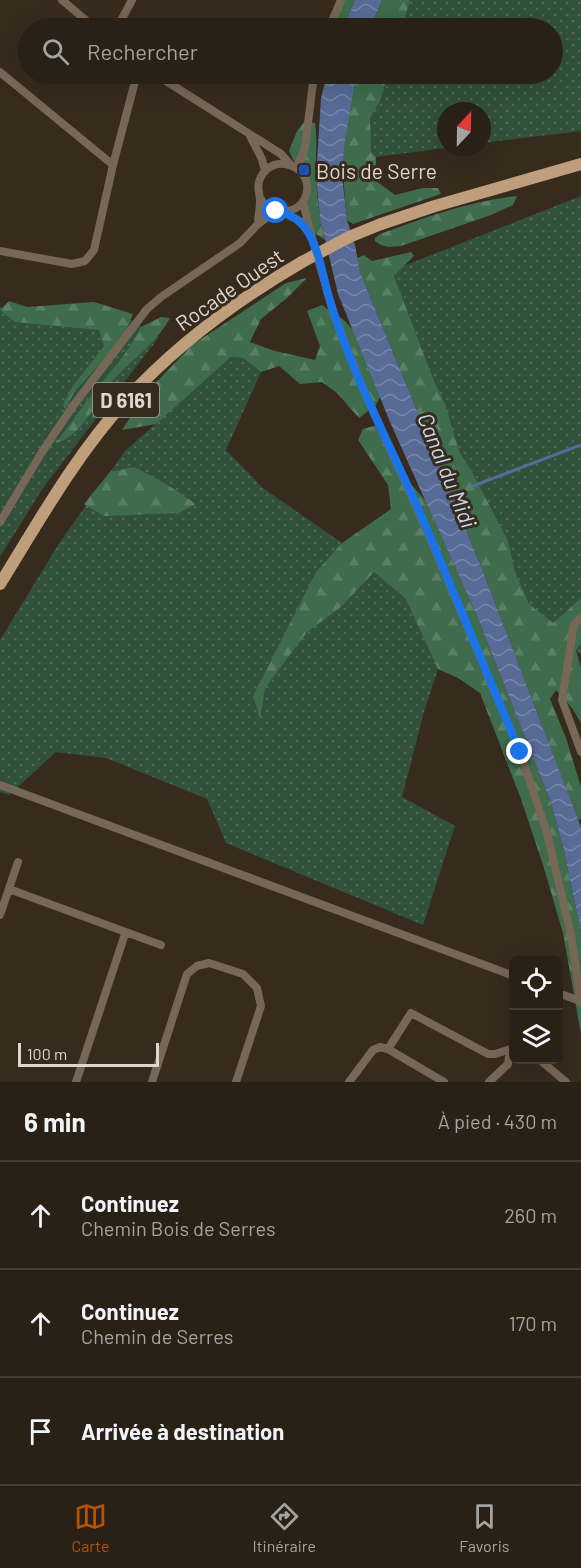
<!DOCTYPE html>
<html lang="fr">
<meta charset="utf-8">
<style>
:root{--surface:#292016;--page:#352d23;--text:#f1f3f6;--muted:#a5a3a1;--line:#453e35;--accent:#b45309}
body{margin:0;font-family:Barlow,sans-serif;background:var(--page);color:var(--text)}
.controls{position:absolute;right:18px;bottom:18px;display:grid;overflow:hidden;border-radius:9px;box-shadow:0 6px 24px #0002}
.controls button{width:54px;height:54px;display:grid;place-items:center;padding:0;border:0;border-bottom:2px solid var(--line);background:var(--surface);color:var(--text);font:30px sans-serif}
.compass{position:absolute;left:437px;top:102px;width:54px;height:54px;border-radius:50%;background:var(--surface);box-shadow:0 6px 24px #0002;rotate:22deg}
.scale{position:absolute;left:18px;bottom:15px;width:141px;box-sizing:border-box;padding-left:6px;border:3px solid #ded7ce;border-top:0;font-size:16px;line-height:21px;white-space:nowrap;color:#ded7ce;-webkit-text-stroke:4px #372b1e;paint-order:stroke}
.stop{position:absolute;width:18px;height:18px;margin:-14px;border:4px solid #1a73e8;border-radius:50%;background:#fff}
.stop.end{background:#1a73e8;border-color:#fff;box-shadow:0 2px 6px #0008}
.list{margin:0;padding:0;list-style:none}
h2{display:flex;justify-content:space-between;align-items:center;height:78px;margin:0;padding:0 24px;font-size:26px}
h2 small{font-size:20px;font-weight:400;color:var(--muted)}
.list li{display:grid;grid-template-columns:39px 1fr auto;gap:18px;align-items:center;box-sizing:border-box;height:108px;padding:0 24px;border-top:2px solid var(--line)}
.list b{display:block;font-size:22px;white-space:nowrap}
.list p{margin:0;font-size:20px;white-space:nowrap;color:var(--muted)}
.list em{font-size:20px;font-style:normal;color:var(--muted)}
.icon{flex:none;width:33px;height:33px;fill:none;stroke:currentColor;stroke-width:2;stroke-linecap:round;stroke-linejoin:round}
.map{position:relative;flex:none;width:581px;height:1082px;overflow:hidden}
.search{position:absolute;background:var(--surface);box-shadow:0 6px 24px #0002;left:18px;right:18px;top:18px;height:66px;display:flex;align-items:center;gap:15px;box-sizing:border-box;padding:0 21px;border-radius:33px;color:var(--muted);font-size:22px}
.sheet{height:402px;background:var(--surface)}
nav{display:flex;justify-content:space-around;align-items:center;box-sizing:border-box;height:84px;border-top:2px solid var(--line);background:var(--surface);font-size:16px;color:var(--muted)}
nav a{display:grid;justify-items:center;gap:3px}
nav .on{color:var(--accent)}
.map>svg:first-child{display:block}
.grass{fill:url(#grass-dots)}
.forest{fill:url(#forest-firs)}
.water{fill:url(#water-waves)}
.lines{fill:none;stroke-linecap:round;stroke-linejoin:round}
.stream{stroke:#576b96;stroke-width:3}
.minor{stroke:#766756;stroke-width:8}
.primary{stroke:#bf9e7c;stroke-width:12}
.primary-bridge{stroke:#bf9e7c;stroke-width:12}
.route{stroke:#1a73e8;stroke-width:8}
.transit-dot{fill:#1a4fb4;stroke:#372b1e;stroke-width:2}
.labels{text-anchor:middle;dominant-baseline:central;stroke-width:6;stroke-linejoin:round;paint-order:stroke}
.shield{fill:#372b1e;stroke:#aca399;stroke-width:1.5}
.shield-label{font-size:20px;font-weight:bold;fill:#ded7ce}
.poi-label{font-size:21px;fill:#ded7ce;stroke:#372b1e;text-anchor:start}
.street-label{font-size:21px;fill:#ded7ce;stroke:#372b1e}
.water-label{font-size:22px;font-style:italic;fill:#cad7f2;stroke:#372b1e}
</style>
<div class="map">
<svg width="581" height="1082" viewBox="0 0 581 1082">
<defs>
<pattern id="grass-dots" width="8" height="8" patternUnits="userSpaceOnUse" patternTransform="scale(1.5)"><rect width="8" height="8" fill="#31513a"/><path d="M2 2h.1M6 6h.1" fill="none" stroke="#4e6955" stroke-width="1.8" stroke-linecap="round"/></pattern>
<pattern id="forest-firs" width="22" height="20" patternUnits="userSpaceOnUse" patternTransform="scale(1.5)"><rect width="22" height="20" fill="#3e6c4c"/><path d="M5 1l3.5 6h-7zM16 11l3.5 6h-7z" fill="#598065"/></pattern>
<pattern id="water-waves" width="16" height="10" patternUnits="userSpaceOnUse" patternTransform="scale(1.5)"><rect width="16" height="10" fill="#576b96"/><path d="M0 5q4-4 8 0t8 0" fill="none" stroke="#7786a8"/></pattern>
</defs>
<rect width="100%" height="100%" fill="#372b1e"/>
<path class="grass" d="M403,0H581V131L482,143V111H446V147H453L376,157L371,152L369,121L382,74H552V28H393Z
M581,196V655L571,645L535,631L461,457L394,276L401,267Z
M0,307L127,318L159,337L43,488L0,557Z
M231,357L243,358L261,372L226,450L263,488L342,543L405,598L438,669L424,712L402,797L455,826L423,925L226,843L207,799L106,758L56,752L9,795L0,792V640L60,542L125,451Z"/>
<path class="forest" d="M344,0H355L343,28H332Z
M382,0H410L402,28H370Z
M356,74H388L380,101L370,118L371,152L376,157V181L395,195L423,188H438L441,194L353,224L347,220C341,172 342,121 356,74Z
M304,122L315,123C318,142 315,160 316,179C317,200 320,220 325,240L313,232L307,205L309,192L289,151L297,131Z
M517,196L513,205L491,215L401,246C391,247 383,248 375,241V238L380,234C424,218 470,201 517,196Z
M411,252L414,256L394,276L434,381L445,404L459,451L472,472L508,541L515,572L529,604L553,623L581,598V643L576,650L581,668V723L572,708L556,690L550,699L566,738L581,787V819L578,820L482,569L360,272L357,258L364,255L372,261Z
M307,278L287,298L261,319L250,342L275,351L315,360L320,346L307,311L322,305L344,320L353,330L380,397L376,405L359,418L337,393L322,382L300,384L279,366L261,372L243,358L231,357L156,424L122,430L145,394L192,345L286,283Z
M9,301L27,307L94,302L133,314L122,340L74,392L65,410L63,404L73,386L104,346L99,330L15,322L0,310Z
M161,317L170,318C155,346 131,359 111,383C96,401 81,438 56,443C67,428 78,413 89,398C108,374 128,354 141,327Z
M382,424L402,474L425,500L477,616L551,803L563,846L581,932V1034L563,933L543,865L521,799L480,693L458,678L438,669L405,598L374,572L341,607L307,632L265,688L260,718L253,696L316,572L342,543L391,509L388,485L358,440L363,429Z
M134,467L163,482L196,504L179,513L104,516L84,504L110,472Z"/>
<path class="water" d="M355,0H382L370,28H343Z
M327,74H356L344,147L343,184L347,220L355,245L360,272L482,569L581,827V932L563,846L551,803L477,616L390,422L338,294L320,218L316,178L321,98Z"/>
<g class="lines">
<path class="stream" d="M473,486L581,445"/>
<path class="minor" d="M62,0L95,28
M117,28L132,0
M329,28L341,0
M0,72L113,165
M155,74L281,154L290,164
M250,136L262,159L265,171
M297,168L305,148L314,74
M282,212L300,221L311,234L303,202
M258,224C258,217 260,209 260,201C260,193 256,187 260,179C272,149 318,168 305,198C302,205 295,210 287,211C275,214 267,208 260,198
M311,234L334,315L365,393L427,531L520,752L547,833L571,935L581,1003
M0,251L72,264L85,261L94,250L113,165L137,74
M0,522L42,452L73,406L147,309L161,297L240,243L258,224L276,211
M581,617L574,624L562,700L581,752
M0,785L514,976
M9,889L161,945
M0,915L18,862
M558,993L580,1001
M540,1060L566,1082
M76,1082L125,934
M152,1082L187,974L197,966L209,963L243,974L257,988L261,1006L236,1082
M349,1082L373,1050L380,1047L388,1049
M444,1082L388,1049L411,1013L488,1054H495L514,1048
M489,1082L508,1064L510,1050"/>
<path class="primary" d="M381,224L435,206L581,164
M0,584C39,521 76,455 126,400C177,344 237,300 302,262"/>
<path class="primary-bridge" d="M302,262L349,237L381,224"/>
</g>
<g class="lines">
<path class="route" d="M276,211C316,217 319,262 328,294C349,367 385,435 416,504C452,586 485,670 520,752"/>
</g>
<rect class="transit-dot" x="298" y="164" width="12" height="12" rx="3"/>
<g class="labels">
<rect class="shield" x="93" y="383" width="66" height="34" rx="4.5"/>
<g class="shield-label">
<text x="126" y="400">D 6161</text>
</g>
<g class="poi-label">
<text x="316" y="170">Bois de Serre</text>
</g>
<g class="street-label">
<text transform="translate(229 289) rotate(-35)">Rocade Ouest</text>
</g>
<g class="water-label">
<text transform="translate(448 470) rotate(68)">Canal du Midi</text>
</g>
</g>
</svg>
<div class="controls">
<button><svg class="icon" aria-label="locate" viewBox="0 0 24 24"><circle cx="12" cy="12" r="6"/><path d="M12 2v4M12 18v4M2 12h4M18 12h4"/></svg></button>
<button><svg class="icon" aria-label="layers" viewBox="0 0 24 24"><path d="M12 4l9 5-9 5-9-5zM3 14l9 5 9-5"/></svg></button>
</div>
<svg class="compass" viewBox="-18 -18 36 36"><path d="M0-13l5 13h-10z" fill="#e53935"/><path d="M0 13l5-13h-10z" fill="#a5a3a1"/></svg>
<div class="scale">100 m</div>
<div class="stop" style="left:276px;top:211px"></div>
<div class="stop end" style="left:520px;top:752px"></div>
<div class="search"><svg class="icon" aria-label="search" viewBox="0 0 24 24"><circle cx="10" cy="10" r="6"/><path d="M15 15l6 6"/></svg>Rechercher</div>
</div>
<section class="sheet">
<h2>6 min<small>À pied · 430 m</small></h2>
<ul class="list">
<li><svg class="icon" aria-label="ahead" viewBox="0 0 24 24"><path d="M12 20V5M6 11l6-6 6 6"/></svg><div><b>Continuez</b><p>Chemin Bois de Serres</p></div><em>260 m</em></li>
<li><svg class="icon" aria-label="ahead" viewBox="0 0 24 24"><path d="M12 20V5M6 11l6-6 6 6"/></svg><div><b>Continuez</b><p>Chemin de Serres</p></div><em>170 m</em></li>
<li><svg class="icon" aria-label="arrive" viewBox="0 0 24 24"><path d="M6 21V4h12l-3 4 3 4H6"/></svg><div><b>Arrivée à destination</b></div></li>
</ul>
</section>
<nav>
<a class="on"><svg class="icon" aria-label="map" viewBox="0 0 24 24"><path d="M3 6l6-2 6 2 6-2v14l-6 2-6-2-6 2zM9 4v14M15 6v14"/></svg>Carte</a>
<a><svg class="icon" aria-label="directions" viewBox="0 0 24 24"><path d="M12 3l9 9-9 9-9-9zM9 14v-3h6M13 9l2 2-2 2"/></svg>Itinéraire</a>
<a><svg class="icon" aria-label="saved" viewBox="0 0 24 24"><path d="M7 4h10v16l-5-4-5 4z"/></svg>Favoris</a>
</nav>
